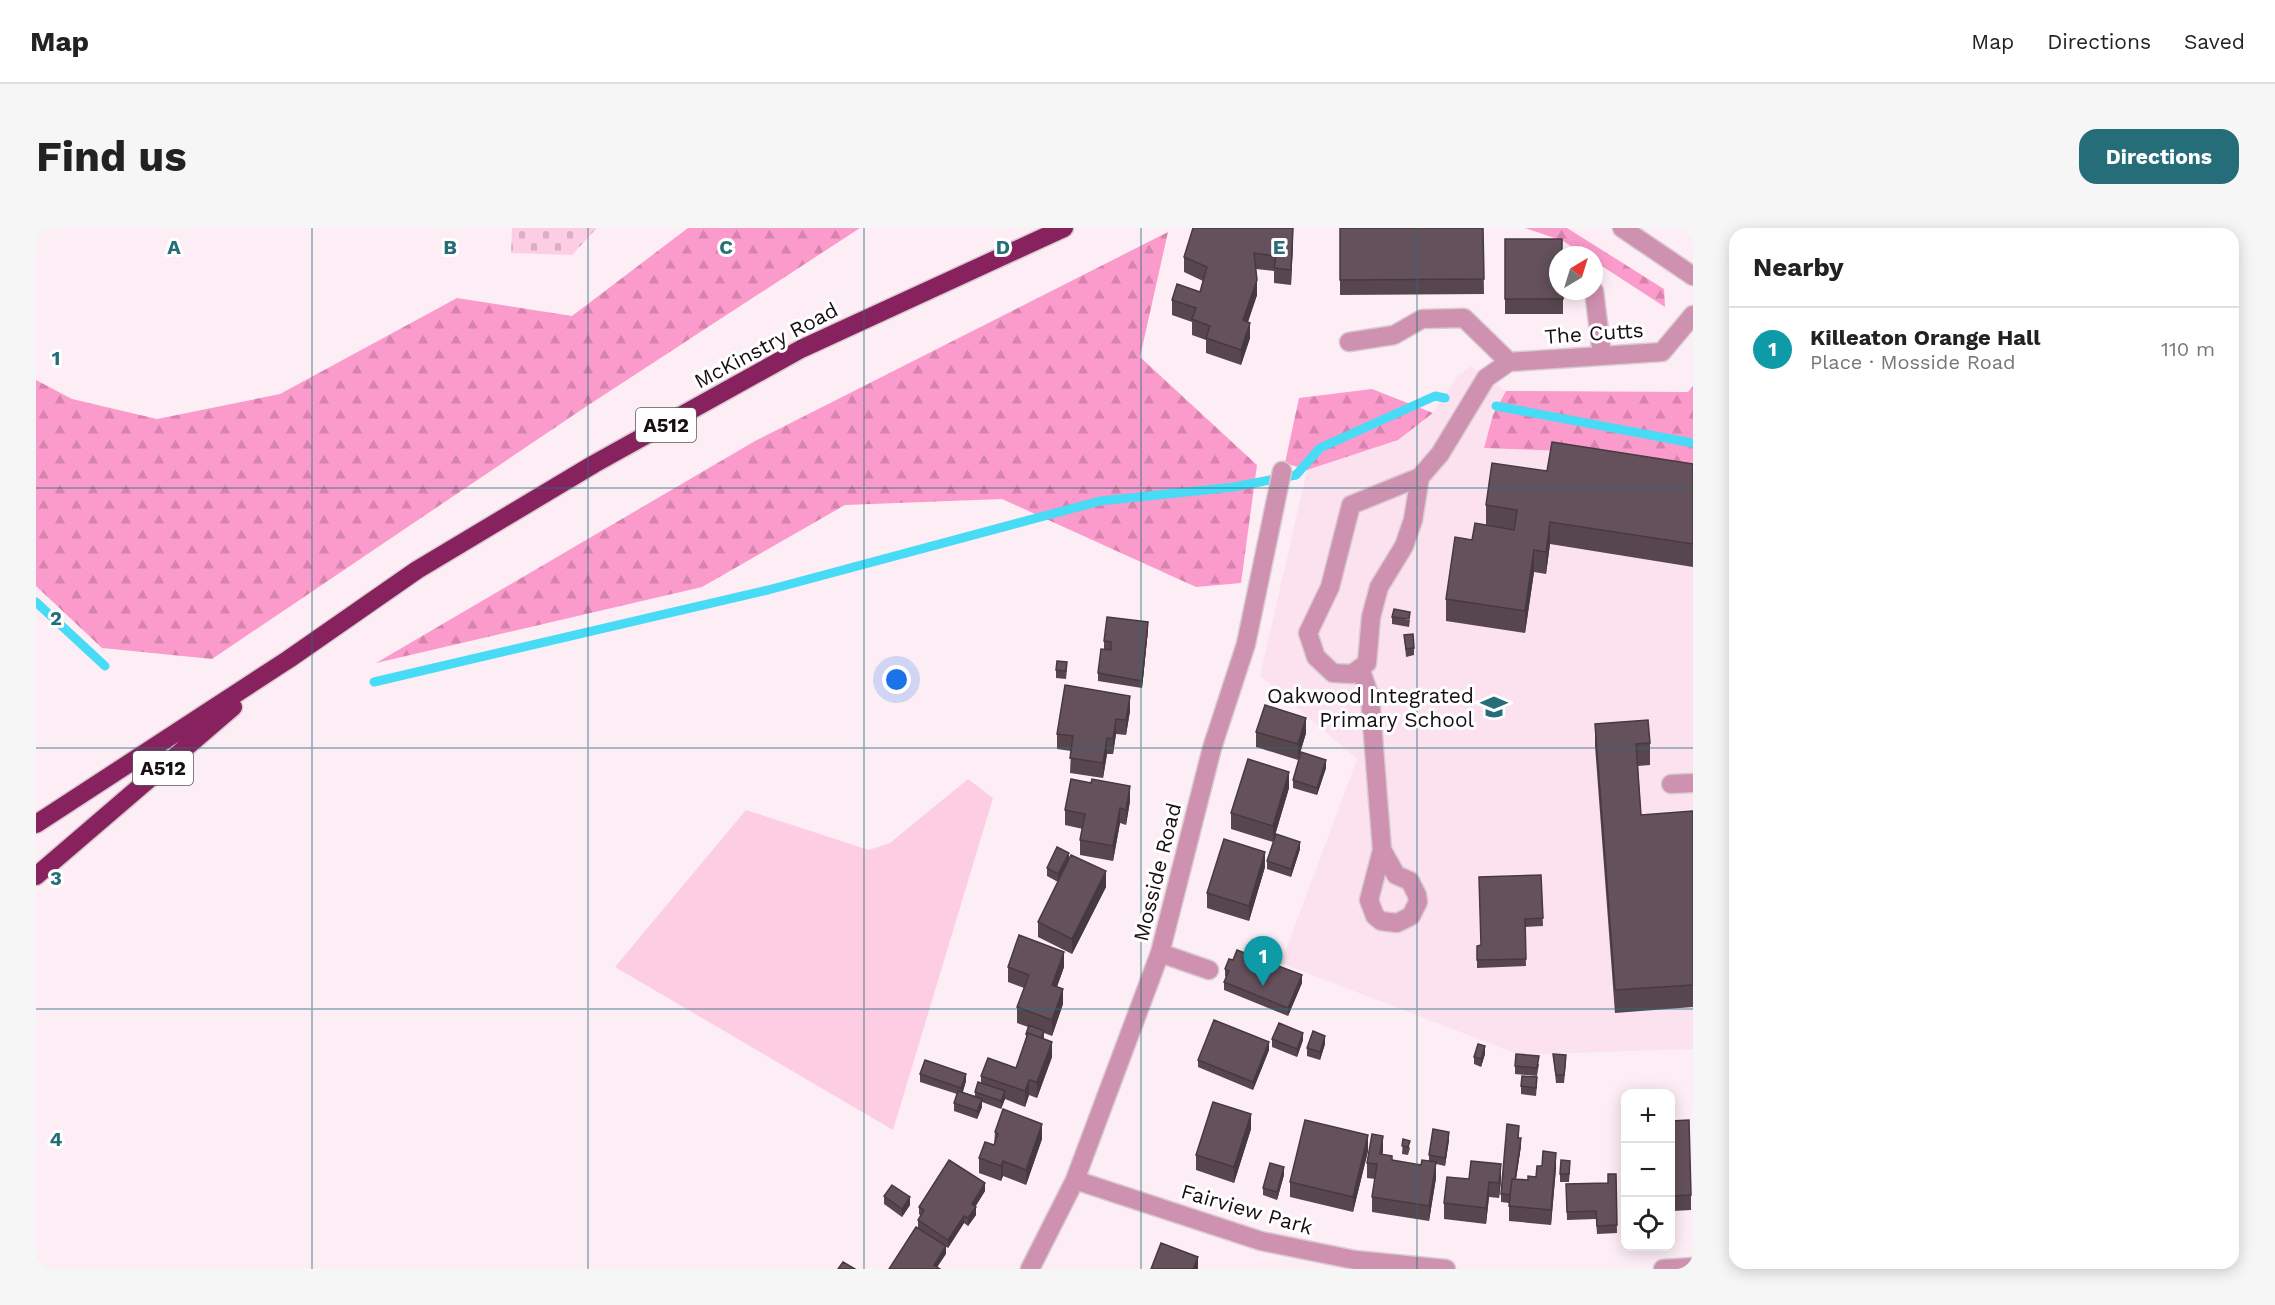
<!DOCTYPE html>
<meta charset="utf-8">
<style>
:root{--surface:#fff;--page:#f6f6f6;--text:#222;--muted:#767676;--line:#e0e0e0;--accent:#266d7a}
body{margin:0;font-family:"Work Sans",sans-serif;background:var(--page);color:var(--text)}
.controls{position:absolute;right:18px;bottom:18px;display:grid;overflow:hidden;border-radius:12px;box-shadow:0 3px 15px #0003}
.controls button{width:54px;height:54px;display:grid;place-items:center;padding:0;border:0;border-bottom:2px solid var(--line);background:var(--surface);color:var(--text);font:30px sans-serif}
.compass{position:absolute;left:1513px;top:18px;width:54px;height:54px;border-radius:50%;background:var(--surface);box-shadow:0 3px 15px #0003;rotate:38deg}
.you{position:absolute;left:861px;top:452px;width:21px;height:21px;margin:-15px;border:4px solid #fff;border-radius:50%;background:#1a73e8;box-shadow:0 0 0 9px #1a73e833}
.badge{display:grid;place-items:center;width:39px;height:39px;border-radius:50%;background:var(--accent);color:#fff;font-size:20px;font-weight:700}
.pin{position:absolute;translate:-50% -50px;filter:drop-shadow(0 2px 3px #0008)}
.pin::after{content:'';position:absolute;top:32px;width:21px;height:18px;background:inherit;clip-path:polygon(0 0,100% 0,50% 100%)}
.list{margin:0;padding:0;list-style:none}
h2{display:flex;justify-content:space-between;align-items:center;height:78px;margin:0;padding:0 24px;font-size:26px}
h2 small{font-size:20px;font-weight:400;color:var(--muted)}
.list li{display:grid;grid-template-columns:39px 1fr auto;gap:18px;align-items:center;box-sizing:border-box;height:84px;padding:0 24px;border-top:2px solid var(--line)}
.list b{display:block;font-size:22px;white-space:nowrap}
.list p{margin:0;font-size:20px;white-space:nowrap;color:var(--muted)}
.list em{font-size:20px;font-style:normal;color:var(--muted)}
.icon{flex:none;width:33px;height:33px;fill:none;stroke:currentColor;stroke-width:2;stroke-linecap:round;stroke-linejoin:round}
.map{position:relative;flex:none;width:1657px;height:1041px;overflow:hidden;border-radius:18px}
header{display:flex;align-items:center;gap:36px;box-sizing:border-box;height:84px;padding:0 30px;background:var(--surface);border-bottom:2px solid var(--line)}
header strong{font-size:28px}
nav{display:flex;gap:33px;margin-inline-start:auto;font-size:21px}
.intro{display:flex;align-items:center;justify-content:space-between;box-sizing:border-box;height:144px;padding:0 36px}
h1{margin:0;font-size:42px}
.button{padding:15px 27px;border-radius:18px;background:var(--accent);color:#fff;font-size:21px;font-weight:700}
main{display:flex;gap:36px;padding:0 36px}
aside{flex:1;background:var(--surface);border-radius:18px;box-shadow:0 3px 15px #0003}
.map>svg:first-child{display:block}
.built{fill:#fce2ee}
.grass{fill:#fdcde4}
.forest{fill:url(#forest-firs)}
.cemetery{fill:url(#cemetery-stones)}
.lines{fill:none;stroke-linecap:round;stroke-linejoin:round}
.stream{stroke:#47dbf5;stroke-width:9}
.minor-casing{stroke:#d8cad1;stroke-width:21}
.highway-casing{stroke:#d8cad1;stroke-width:21}
.minor{stroke:#ce91af;stroke-width:18}
.highway{stroke:#87225f;stroke-width:18}
.wall{fill:#57464e}
.shaded-wall{fill:#473940}
.building{fill:#65515b;stroke:#473940;stroke-width:1.5}
.grid{fill:none;stroke:#266d7a;stroke-width:1.5;stroke-opacity:0.55}
.labels{text-anchor:middle;dominant-baseline:central;stroke-width:6;stroke-linejoin:round;paint-order:stroke}
.shield{fill:#fff;stroke:#5d575a;stroke-width:1.5}
.shield-label{font-size:20px;font-weight:bold;fill:#170f13}
.street-label{font-size:21px;fill:#170f13;stroke:#fff}
.poi-label{font-size:21px;fill:#170f13;stroke:#fff;text-anchor:end}
.grid-label{font-size:20px;text-anchor:middle;font-weight:bold;fill:#266d7a;stroke:#fff;stroke-width:6;stroke-linejoin:round;paint-order:stroke}
</style>
<header>
<strong>Map</strong>
<nav><a>Map</a><a>Directions</a><a>Saved</a></nav>
</header>
<div class="intro"><h1>Find us</h1><a class="button">Directions</a></div>
<main>
<div class="map">
<svg width="1657" height="1041" viewBox="0 0 1657 1041">
<defs>
<pattern id="forest-firs" width="22" height="20" patternUnits="userSpaceOnUse" patternTransform="scale(1.5)"><rect width="22" height="20" fill="#fa9bcc"/><path d="M5 1l3.5 6h-7zM16 11l3.5 6h-7z" fill="#d684ae"/></pattern>
<pattern id="cemetery-stones" width="16" height="16" patternUnits="userSpaceOnUse" patternTransform="scale(1.5)"><rect width="16" height="16" fill="#fdcde4"/><path d="M2 7V4a2 2 0 0 1 4 0v3zM10 15v-3a2 2 0 0 1 4 0v3z" fill="#d8afc3"/></pattern>
</defs>
<rect width="100%" height="100%" fill="#fdeef5"/>
<path class="built" d="M1435,138L1470,163L1457,187L1531,223L1657,245V821L1484,827L1245,735L1321,531L1224,448L1271,242L1362,212L1397,185L1420,150Z"/>
<path class="grass" d="M932,551L957,570L857,902L579,739L710,582L833,622L854,615Z"/>
<path class="forest" d="M652,0H824L551,178L176,431L66,420L0,358V152L36,171L121,191L244,166L421,70L536,88Z
M1489,0H1531L1628,61L1629,79L1558,33V27H1549L1527,13Z
M1132,4L1104,129L1221,237L1205,355L1160,359L966,271L809,277L666,359L340,435L719,213Z
M1657,158V245L1531,223L1448,220L1457,187L1470,163L1652,164Z
M1336,161L1397,185L1362,212L1271,242L1249,235L1263,170Z"/>
<path class="cemetery" d="M476,0H561L536,27L475,25Z"/>
<g class="lines">
<path class="stream" d="M1460,178L1657,215
M0,374L69,438
M338,454L732,362L1064,273L1198,259L1260,247L1284,220L1399,168L1409,170"/>
<defs>
<path id="minor" d="M1586,0L1657,48
M1558,63L1566,127
M1313,114L1358,107L1386,91L1428,90L1473,134
M1384,249L1377,292L1368,318L1343,359L1335,389L1331,435L1316,446L1297,445L1280,429L1272,405L1294,359L1315,277L1384,249L1404,226L1450,150L1473,134L1626,124L1657,87
M1324,440L1334,469L1346,622L1333,672L1339,688L1345,693L1361,695L1375,688L1382,674L1381,667L1374,653L1360,647L1346,622
M1635,556L1657,555
M1124,725L1173,742
M1039,952L1225,1013L1319,1032L1410,1041
M994,1041L1039,952L1124,725L1176,520L1210,416L1246,243
M1627,1041L1657,1039"/>
<path id="highway" d="M0,596L253,431L381,342L558,236L765,121L1028,0
M0,648L197,479"/>
</defs>
<use href="#minor" class="minor-casing"/>
<use href="#highway" class="highway-casing"/>
<use href="#minor" class="minor"/>
<use href="#highway" class="highway"/>
</g>
<path class="wall" d="M1304,0H1447L1448,66L1304,67Z
M1469,11L1527,63V86H1469Z
M1257,14L1255,57L1238,55V43L1220,41L1221,67L1212,94L1214,110L1205,137L1170,125V112L1156,107V94L1136,87V72L1164,64L1167,53L1148,44V29Z
M1657,236V339L1514,316L1510,346L1498,344L1489,405L1410,393V371L1450,297V277L1511,243Z
M1356,389L1374,392L1373,399L1356,396Z
M1112,402L1106,460L1062,453V445L1068,421V413Z
M1368,407L1378,420V427L1370,429Z
M1031,441L1030,451L1020,450V442Z
M1094,483L1090,507L1080,506L1077,526H1071L1067,550L1034,545L1035,523L1021,521V506Z
M1559,496L1614,515V537L1602,538L1605,587L1657,583V779L1579,785L1559,518Z
M1220,504L1270,505L1262,532L1220,519Z
M1290,540L1281,567L1257,560V552Z
M1253,560L1237,614L1195,601V585Z
M1094,573L1090,597L1084,595L1077,633L1044,627V612L1047,601L1029,597V582Z
M1264,621L1255,649L1231,641V633Z
M1033,632L1070,659L1036,726L1002,709V694L1022,654L1011,648V640Z
M1229,639L1213,693L1171,680V665Z
M1505,647L1507,698L1489,699L1490,738L1441,740V718L1445,717Z
M1197,732L1266,755L1252,788L1188,762V754L1190,749L1189,748V741Z
M972,739H1028L1021,759L1027,776L1016,808L1008,805V811L1016,829L1001,870L993,867L989,879L969,871L965,881L946,874V879L941,891L918,883V875L921,866L884,854V846L930,853L927,864L939,868V864L945,855V848L980,840L990,812V806L992,799L981,795V779L988,760L972,754Z
M1236,811L1267,812L1261,829L1236,819Z
M1289,816L1284,832L1271,828V820Z
M1233,822L1217,862L1162,839V832Z
M1449,826L1445,839L1438,836V829Z
M1517,826L1530,835L1528,855H1520Z
M1503,836L1501,848L1479,846V838Z
M1501,857L1500,868L1485,866V858Z
M1635,893L1655,967V982L1637,983V978H1635Z
M1215,901L1198,955L1160,942V927Z
M959,904L1006,911L990,957L967,948L965,953L943,945V930L958,917Z
M1367,911L1374,920L1372,927L1366,926Z
M1413,912L1409,938L1400,936V950L1393,993L1336,984V969L1339,951L1331,950V935L1347,923L1346,926L1356,933L1385,937L1393,933V927Z
M1587,913H1590V972H1589Z
M1485,918L1480,951L1492,952L1520,940L1515,997L1473,993V975L1465,974V966Z
M1332,923L1317,984L1254,969V954Z
M1534,941L1533,954H1524V946Z
M1580,946L1581,1005L1561,1006L1560,991L1531,992L1530,956L1572,955Z
M1248,947L1241,972L1227,967V960Z
M1433,951L1465,952L1463,970L1453,969L1450,996L1408,991V975Z
M949,963L939,979L940,987L932,998L928,995L912,1020L882,1000V992L885,988L883,986V979Z
M848,968L874,977L866,989L848,976Z"/>
<path class="shaded-wall" d="M1257,0V14L1255,57V42Z
M1221,52V67L1207,108V92Z
M1214,95V110L1205,137V122Z
M1514,294V316L1510,346V324Z
M1498,322V344L1489,405V383Z
M1112,394V402L1106,460V453Z
M1094,468V483L1090,507V492Z
M1270,490V505L1262,532V516Z
M1080,491V506L1077,526V511Z
M1071,510V526L1067,550V535Z
M1290,532V540L1281,567V560Z
M1253,544V560L1237,614V598Z
M1094,558V573L1090,597V582Z
M1084,580V595L1077,633V618Z
M1264,614V621L1255,649V641Z
M1229,624V639L1213,693V678Z
M1033,625V633L1022,654V646Z
M1070,643V659L1036,726V711Z
M1028,724V739L1016,772V757Z
M1266,747V755L1252,788V780Z
M1027,761V776L1016,808V792Z
M1267,805V812L1261,829V821Z
M1289,808V816L1284,832V824Z
M1016,814V829L1001,870V854Z
M1233,814V822L1217,862V854Z
M1449,818V826L1445,839V831Z
M930,846V853L925,868V860Z
M993,852V867L989,879V863Z
M969,863V871L965,881V873Z
M946,871V879L941,891V883Z
M1215,886V901L1198,955V939Z
M1006,896V911L990,957V942Z
M1413,904V912L1409,938V930Z
M1332,907V923L1317,984V969Z
M1347,908V923L1344,941V926Z
M1485,910V918L1479,958L1478,954Z
M1520,925V940L1515,997V982Z
M967,933V948L965,953V938Z
M1400,934V950L1393,993V978Z
M1465,936V952L1463,970V955Z
M1248,939V947L1241,972V964Z
M1453,954V969L1450,996V980Z
M949,955V963L936,984V976Z
M874,969V977L866,989V981Z
M940,979V987L932,998V990Z
M928,988V995L912,1020V1012Z
M910,1018V1026L900,1041L898,1037Z
M1162,1029V1041H1157Z"/>
<path class="building" d="M1157,0H1257L1255,42L1238,40L1240,28L1218,25L1221,52L1207,92L1214,95L1205,122L1170,110L1174,98L1156,91L1160,80L1136,72L1141,56L1164,64L1171,39L1148,29Z
M1304,0H1447L1448,51L1304,52Z
M1469,11H1526V27H1522V63H1527V71H1469Z
M1516,214L1657,236V316L1514,294L1510,324L1498,322L1489,383L1410,371L1419,309L1436,312L1439,295L1478,302L1481,282L1450,277L1456,235L1511,243Z
M1358,381L1374,384L1373,391L1356,389Z
M1071,389L1112,394L1106,453L1062,445L1065,421L1075,422V414L1068,413Z
M1377,406L1378,420L1370,421L1368,407Z
M1021,433L1031,434L1030,443L1020,442Z
M1029,457L1094,468L1090,492L1080,491L1077,511L1071,510L1067,535L1034,530L1037,508L1021,506Z
M1229,477L1270,490L1262,516L1220,504Z
M1612,492L1614,515L1600,516L1605,587L1657,583V757L1579,762L1559,496Z
M1265,524L1290,532L1281,560L1257,552Z
M1212,531L1253,544L1237,598L1195,585Z
M1035,551L1055,555L1056,551L1094,558L1090,582L1084,580L1077,618L1044,612L1049,586L1029,582Z
M1240,606L1264,614L1255,641L1231,633Z
M1188,611L1229,624L1213,678L1171,665Z
M1021,619L1033,625L1022,646L1011,640Z
M1035,627L1070,643L1036,711L1002,694Z
M1505,647L1507,690L1489,691L1490,731L1441,732V718L1445,717L1443,649Z
M983,707L1028,724L1016,757L1027,761L1016,792L981,779L993,747L972,739Z
M1201,722L1266,747L1252,780L1188,754L1193,743L1189,741L1193,731L1197,732Z
M1178,792L1233,814L1217,854L1162,832Z
M1243,795L1267,805L1261,821L1236,811Z
M993,797L1008,803L1005,810L992,805V806H990Z
M1277,803L1289,808L1284,824L1271,820Z
M992,805L1016,814L1001,854L993,852L989,863L945,848L952,830L980,840Z
M1442,816L1449,818L1445,831L1438,829Z
M1480,826L1503,828L1501,840L1479,838Z
M1517,826L1530,827L1528,847H1520Z
M889,832L930,846L925,860L884,846Z
M1486,848L1501,849L1500,860L1485,858Z
M942,854L969,863L965,873L939,864Z
M922,863L946,871L941,883L918,875Z
M1177,874L1215,886L1198,939L1160,927Z
M967,881L1006,896L990,942L967,933L965,938L943,930L949,914L958,917L962,906L959,904Z
M1269,892L1332,907L1317,969L1254,954Z
M1653,892L1655,967L1637,968V963H1635V893Z
M1471,896L1483,898L1482,910H1485L1479,951H1476L1474,967L1465,966Z
M1397,901L1413,904L1409,930L1393,927Z
M1336,906L1347,908L1344,926L1356,928V932L1385,937L1386,932L1400,934L1393,978L1336,969L1341,936L1331,935Z
M1367,911L1374,913L1372,919L1366,918Z
M1587,913H1590V957H1589Z
M1507,923L1520,925L1515,982L1473,978L1476,951L1492,952V948L1500,949L1501,938H1506Z
M913,932L949,955L936,976L940,979L932,990L928,988L912,1012L882,992L888,982L883,979Z
M1525,932L1534,933L1533,946H1524Z
M1435,933L1465,936L1463,955L1453,954L1450,980L1408,975L1411,949L1433,951Z
M1234,935L1248,939L1241,964L1227,960Z
M1572,946H1580L1581,997L1561,998L1560,983L1531,984L1530,956L1572,955Z
M856,957L874,969L866,981L848,968Z
M880,999L910,1018L898,1037L904,1041H853Z
M1125,1015L1162,1029L1157,1041H1115Z
M807,1034L819,1041H802Z"/>
<path class="grid" d="M276,0V1041M552,0V1041M828,0V1041M1105,0V1041M1381,0V1041M0,260H1657M0,520H1657M0,781H1657"/>
<defs>
<symbol id="school-bare" viewBox="-9 -9 18 18"><path d="M0-5L7-2L0 1L-7-2ZM-4 1L0 2.5L4 1V4Q0 6-4 4Z" fill="#266d7a" stroke="#fff" stroke-width="2.5" paint-order="stroke"/></symbol>
</defs>
<g fill-rule="evenodd">
<use href="#school-bare" x="1439" y="460" width="38" height="38"/>
</g>
<g class="labels">
<g class="shield">
<rect x="600" y="180" width="60" height="34" rx="4.5"/>
<rect x="97" y="523" width="60" height="34" rx="4.5"/>
</g>
<g class="shield-label">
<text x="630" y="197">A512</text>
<text x="127" y="540">A512</text>
</g>
<g class="street-label">
<text transform="translate(1558 105) rotate(-4)">The Cutts</text>
<text transform="translate(730 117) rotate(-28)">McKinstry Road</text>
<text transform="translate(1121 644) rotate(-76)">Mosside Road</text>
<text transform="translate(1211 981) rotate(16)">Fairview Park</text>
</g>
<g class="poi-label">
<text x="1438" y="467">Oakwood Integrated<tspan x="1438" dy="24">Primary School</tspan></text>
</g>
</g>
<g class="grid-label">
<text x="138" y="26">A</text>
<text x="414" y="26">B</text>
<text x="690" y="26">C</text>
<text x="967" y="26">D</text>
<text x="1243" y="26">E</text>
<text x="20" y="137">1</text>
<text x="20" y="397">2</text>
<text x="20" y="657">3</text>
<text x="20" y="918">4</text>
</g>
</svg>
<div class="controls">
<button>+</button>
<button>−</button>
<button><svg class="icon" aria-label="locate" viewBox="0 0 24 24"><circle cx="12" cy="12" r="6"/><path d="M12 2v4M12 18v4M2 12h4M18 12h4"/></svg></button>
</div>
<svg class="compass" viewBox="-18 -18 36 36"><path d="M0-13l5 13h-10z" fill="#e53935"/><path d="M0 13l5-13h-10z" fill="#767676"/></svg>
<div class="you"></div>
<div class="pin badge" style="left:1227px;top:758px;background:#0f9aa8">1</div>
</div>
<aside>
<h2>Nearby<small></small></h2>
<ul class="list">
<li><span class="badge" style="background:#0f9aa8">1</span><div><b>Killeaton Orange Hall</b><p>Place · Mosside Road</p></div><em>110 m</em></li>
</ul>
</aside>
</main>
